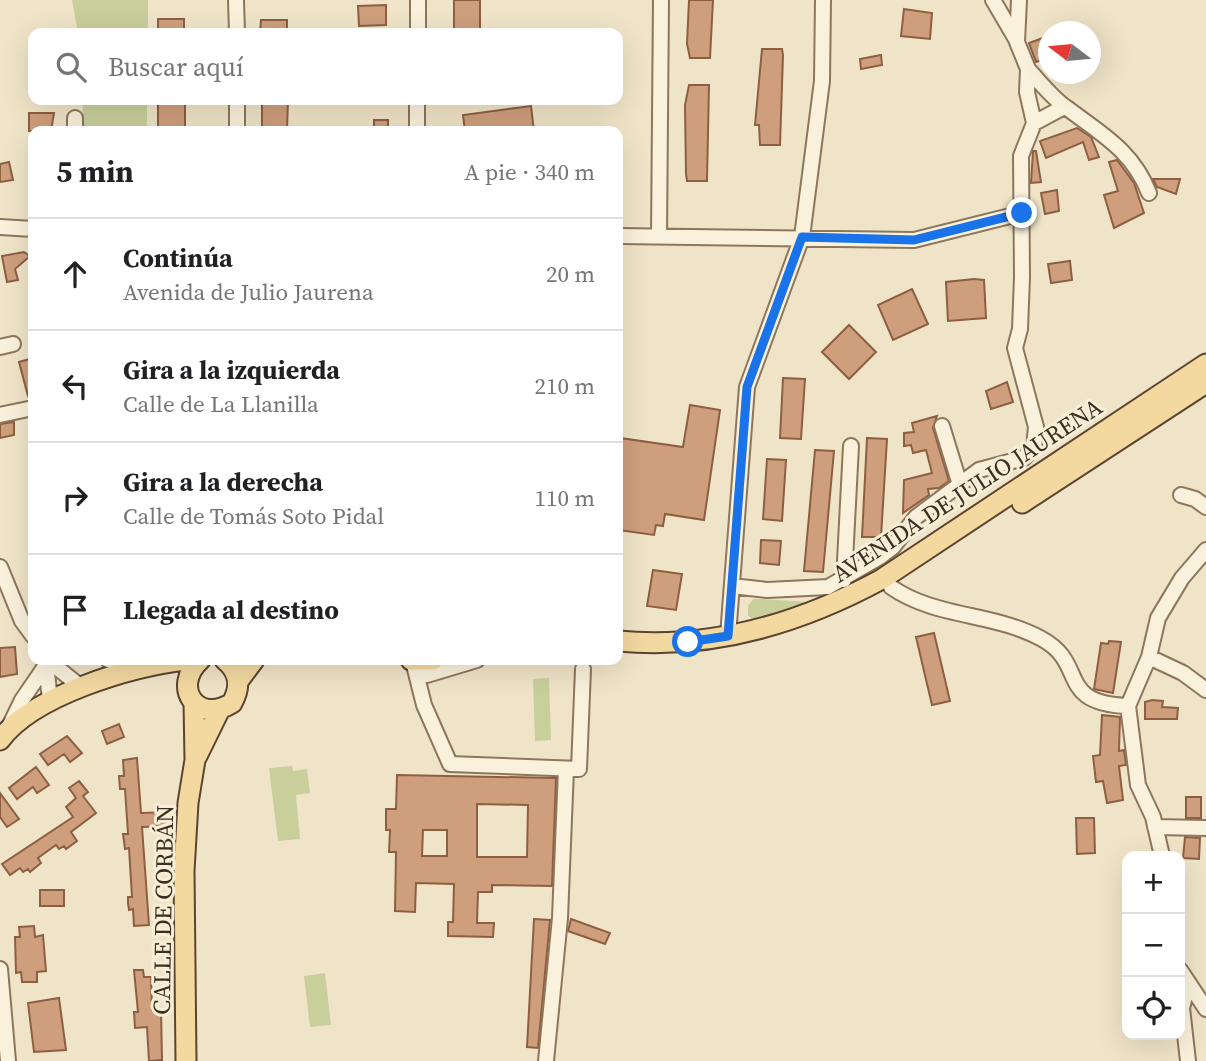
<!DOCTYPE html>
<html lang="es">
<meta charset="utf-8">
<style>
:root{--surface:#fff;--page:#f2f2f2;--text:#202124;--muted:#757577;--line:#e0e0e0}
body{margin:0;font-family:"Source Serif 4",serif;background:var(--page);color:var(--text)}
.controls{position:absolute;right:21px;bottom:21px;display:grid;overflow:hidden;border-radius:14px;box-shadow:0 7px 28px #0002}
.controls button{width:63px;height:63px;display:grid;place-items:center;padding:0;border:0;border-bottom:2px solid var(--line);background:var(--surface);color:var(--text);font:35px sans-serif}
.compass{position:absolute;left:1038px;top:21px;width:63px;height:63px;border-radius:50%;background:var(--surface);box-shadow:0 7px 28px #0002;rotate:286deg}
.stop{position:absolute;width:21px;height:21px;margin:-16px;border:5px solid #1a73e8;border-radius:50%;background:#fff}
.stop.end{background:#1a73e8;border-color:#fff;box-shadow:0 2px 7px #0008}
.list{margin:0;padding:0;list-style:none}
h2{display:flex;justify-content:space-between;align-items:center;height:91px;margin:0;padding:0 28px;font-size:30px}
h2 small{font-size:23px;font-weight:400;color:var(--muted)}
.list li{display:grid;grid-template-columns:46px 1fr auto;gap:21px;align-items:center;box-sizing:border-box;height:112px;padding:0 28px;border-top:2px solid var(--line)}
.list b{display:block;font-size:26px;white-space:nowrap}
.list p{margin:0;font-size:23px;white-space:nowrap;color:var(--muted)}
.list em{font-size:23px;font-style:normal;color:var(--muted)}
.icon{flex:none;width:38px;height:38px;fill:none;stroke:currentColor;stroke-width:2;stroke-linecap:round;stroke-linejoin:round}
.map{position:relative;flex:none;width:1206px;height:1061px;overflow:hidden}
.search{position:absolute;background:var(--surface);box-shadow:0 7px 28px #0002;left:28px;top:28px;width:595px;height:77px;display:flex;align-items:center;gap:18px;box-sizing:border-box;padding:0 24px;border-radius:14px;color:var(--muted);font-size:26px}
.panel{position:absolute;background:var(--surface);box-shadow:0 7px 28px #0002;left:28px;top:126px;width:595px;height:539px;border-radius:14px}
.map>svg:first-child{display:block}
.green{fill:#c9cf9b}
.building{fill:#cf9f7d;stroke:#8d5f41;stroke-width:2;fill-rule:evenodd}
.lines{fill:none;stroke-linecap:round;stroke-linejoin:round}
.minor-casing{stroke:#8d765c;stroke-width:18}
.major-casing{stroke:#5b4430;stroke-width:23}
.minor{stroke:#faf1dc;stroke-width:14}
.major{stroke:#f3d9a0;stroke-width:19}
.route{stroke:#1a73e8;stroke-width:9}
.labels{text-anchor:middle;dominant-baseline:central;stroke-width:6;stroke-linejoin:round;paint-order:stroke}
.street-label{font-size:24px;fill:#3d2e20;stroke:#f7eed8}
</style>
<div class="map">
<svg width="1206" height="1061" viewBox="0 0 1206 1061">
<rect width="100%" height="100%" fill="#f0e4c8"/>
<path class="green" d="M72,0H148V33H78Z
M83,100H147V131H82Z
M753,599H761L809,602L753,620L748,615V606Z
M549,678L551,740L535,741L533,679Z
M292,766L293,771L307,769L310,793L296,795L300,839L278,841L269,768Z
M325,973L331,1025L310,1027L304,976Z"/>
<path class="building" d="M454,0H480V33H454Z
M689,0H713L710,58H690L687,44Z
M386,5V25L359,26L358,6Z
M904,9L932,13L930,39L901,36Z
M158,19H184V33H158Z
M261,20H287V33H260Z
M1048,36V58L1036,62L1029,43Z
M762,49H782L783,55L780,145H760L759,125H755Z
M881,55L882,65L861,69L860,59Z
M689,85H709L707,181H687L686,174L685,105Z
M158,100H185V131H158Z
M262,100H288L287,130H262Z
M531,106L534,131H465L463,115Z
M29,113H54L51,131H29Z
M374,120H388V131H374Z
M1077,128L1091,137L1099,157L1089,160L1083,142L1046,158L1040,141Z
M1033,151H1036L1041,182L1031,183Z
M1117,160L1134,183L1144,213L1114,228L1104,195L1118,191L1109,162Z
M9,162L13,180L0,182V164Z
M1153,179H1180L1176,194L1157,187Z
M1057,190L1059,211L1045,214L1041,193Z
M24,252L30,256L15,269L18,280L7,282L2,256Z
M1070,261L1072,280L1051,283L1048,264Z
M974,279L984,280L986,318L948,321L946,282Z
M912,289L928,324L893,340L878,305Z
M849,325L876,352L849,379L822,352Z
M33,358V395L28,396L19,362Z
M783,378L805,379L801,439L780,438Z
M1007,382L1013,402L991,409L986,391Z
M690,405L720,410L704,520L665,514L663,526L656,525L654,535L618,530L620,438L683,447Z
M937,416L933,428L949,481L939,488L928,489L929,495L903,513L904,480L932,473L926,450L913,453L911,445L904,446V433L914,432L912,423Z
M14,422V435L0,438V424Z
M867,438L887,439L881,537H862Z
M815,450L834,451L823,572L804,571Z
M767,459L786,460L782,521L763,519Z
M761,540L781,541L779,565L760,563Z
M653,570L682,574L676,610L647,606Z
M934,633L950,701L932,705L916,637Z
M1109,641L1121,642L1113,693L1094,689L1101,643L1108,644Z
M15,647L17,674L0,677V648Z
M1152,700L1163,701L1162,707L1178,708L1177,719H1145V702Z
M1102,715L1120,717L1119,751L1124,750L1126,765L1119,766L1123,800L1107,803L1103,781L1096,782L1093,756L1100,755Z
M119,724L124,737L107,744L102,731Z
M67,736L82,753L70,762L64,754L48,765L40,754Z
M137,758L141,813L170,812L171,826L142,827L149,925L134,926L133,909L129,910L128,903V897H132L129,848L125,849L123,834H128L125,789H120L119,776H124L123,760Z
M36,767L49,785L37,793L33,787L17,799L9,788Z
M397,775L556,778L552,886L492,885V892H478L477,923H494L493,937L448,936V922H453L454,884L416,883L415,912L395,911L396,852H389L390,830H386V809H396ZM477,804L528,805L527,857H477ZM423,830H447V856H422Z
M79,781L88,792L83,796L96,813L71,832L77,841L66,849L64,846L59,849L56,845L38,858L41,863L30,872L28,869L23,872L20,868L10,875L2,864L73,817L66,807L76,798L69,788Z
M0,793L19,819L7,827L0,817Z
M1186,797H1201V818H1186Z
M1076,818H1094L1095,853L1077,854Z
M1185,837L1200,838L1199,859L1183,858Z
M40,890H64V906H40Z
M534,919L550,920L538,1048L527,1047Z
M571,919L610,933L605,944L568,931Z
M34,926L35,937L43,935L46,971L37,972V982H22L21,972L16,973L15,937H20L19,927Z
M134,970H143L144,977H151L152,1010L161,1009L162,1060L149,1061L147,1027L135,1028L134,1012H138Z
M59,998L66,1050L34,1052L28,1003Z"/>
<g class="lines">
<defs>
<path id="minor" d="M236,0L237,33
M993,0L1017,41
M418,33V0
M1028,69C1040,82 1052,98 1067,108C1101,134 1132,150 1149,193
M237,100V131
M75,118V131
M1034,123L1064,107
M417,131V100
M0,227L33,229
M618,236L914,240L1022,213
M659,236L661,0
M0,347L13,344
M0,415L33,408
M942,426L960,485
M1181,495L1195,499L1206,507
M0,567L22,621L33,636
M844,580L851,446
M732,586L767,590L828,587L880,557L893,547L916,517L979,470L1024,458L1034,447L1036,427L1015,348L1020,329L1022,277L1021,156L1034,123L1027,92L1028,69L1017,42L1019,0
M891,587C935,618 996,613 1042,639C1088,664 1055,703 1128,706L1138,785L1153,817L1162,856
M728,636L747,387L802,237L822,81L823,0
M1149,657L1183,673L1206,690
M108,660H123L141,668
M413,661L424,705L450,764L579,769L583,669
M46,664L50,700
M46,665L55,666L81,687
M417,672L427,675L477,660
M1128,706L1149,657L1158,618L1182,578L1206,550
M9,727L22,700L46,665
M1155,827L1206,828
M0,969L8,1061
M1180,970L1206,1009
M1188,985L1182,1008L1188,1061
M546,1061L560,918L566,769"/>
<path id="major" d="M1022,503L1206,383
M618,641C711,650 801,623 882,579L1206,364
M200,660C171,687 197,725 232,703C241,687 240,672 225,660
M411,660H433
M239,680L254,660
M0,740C33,695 132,666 186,660
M197,756L220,709
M186,1061L184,871L188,803L195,760L194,702"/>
</defs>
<use href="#minor" class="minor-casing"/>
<use href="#major" class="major-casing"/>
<use href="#minor" class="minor"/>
<use href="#major" class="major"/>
</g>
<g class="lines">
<path class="route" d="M688,642L728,636L747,387L802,237L914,240L1022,213"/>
</g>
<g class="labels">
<g class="street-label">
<text transform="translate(967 490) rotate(-33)">AVENIDA DE JULIO JAURENA</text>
<text transform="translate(163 910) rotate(-89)">CALLE DE CORBÁN</text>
</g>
</g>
</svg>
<div class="controls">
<button>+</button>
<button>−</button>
<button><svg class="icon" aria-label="locate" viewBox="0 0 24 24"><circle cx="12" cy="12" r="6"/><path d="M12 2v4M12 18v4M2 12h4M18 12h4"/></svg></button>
</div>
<svg class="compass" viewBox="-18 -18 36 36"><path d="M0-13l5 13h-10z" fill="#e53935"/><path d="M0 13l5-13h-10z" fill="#757577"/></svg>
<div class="stop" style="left:688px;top:642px"></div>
<div class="stop end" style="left:1022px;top:213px"></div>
<div class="search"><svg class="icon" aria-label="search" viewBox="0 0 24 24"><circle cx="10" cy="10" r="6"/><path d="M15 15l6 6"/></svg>Buscar aquí</div>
<section class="panel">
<h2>5 min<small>A pie · 340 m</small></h2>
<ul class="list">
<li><svg class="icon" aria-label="ahead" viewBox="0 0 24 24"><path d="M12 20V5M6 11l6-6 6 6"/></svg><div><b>Continúa</b><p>Avenida de Julio Jaurena</p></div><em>20 m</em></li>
<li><svg class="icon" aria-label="left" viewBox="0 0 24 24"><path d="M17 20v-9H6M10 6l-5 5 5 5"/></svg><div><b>Gira a la izquierda</b><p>Calle de La Llanilla</p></div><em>210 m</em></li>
<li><svg class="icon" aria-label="right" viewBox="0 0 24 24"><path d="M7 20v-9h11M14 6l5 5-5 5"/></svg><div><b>Gira a la derecha</b><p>Calle de Tomás Soto Pidal</p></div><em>110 m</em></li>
<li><svg class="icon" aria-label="arrive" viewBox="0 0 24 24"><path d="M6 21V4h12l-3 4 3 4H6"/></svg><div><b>Llegada al destino</b></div></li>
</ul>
</section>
</div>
